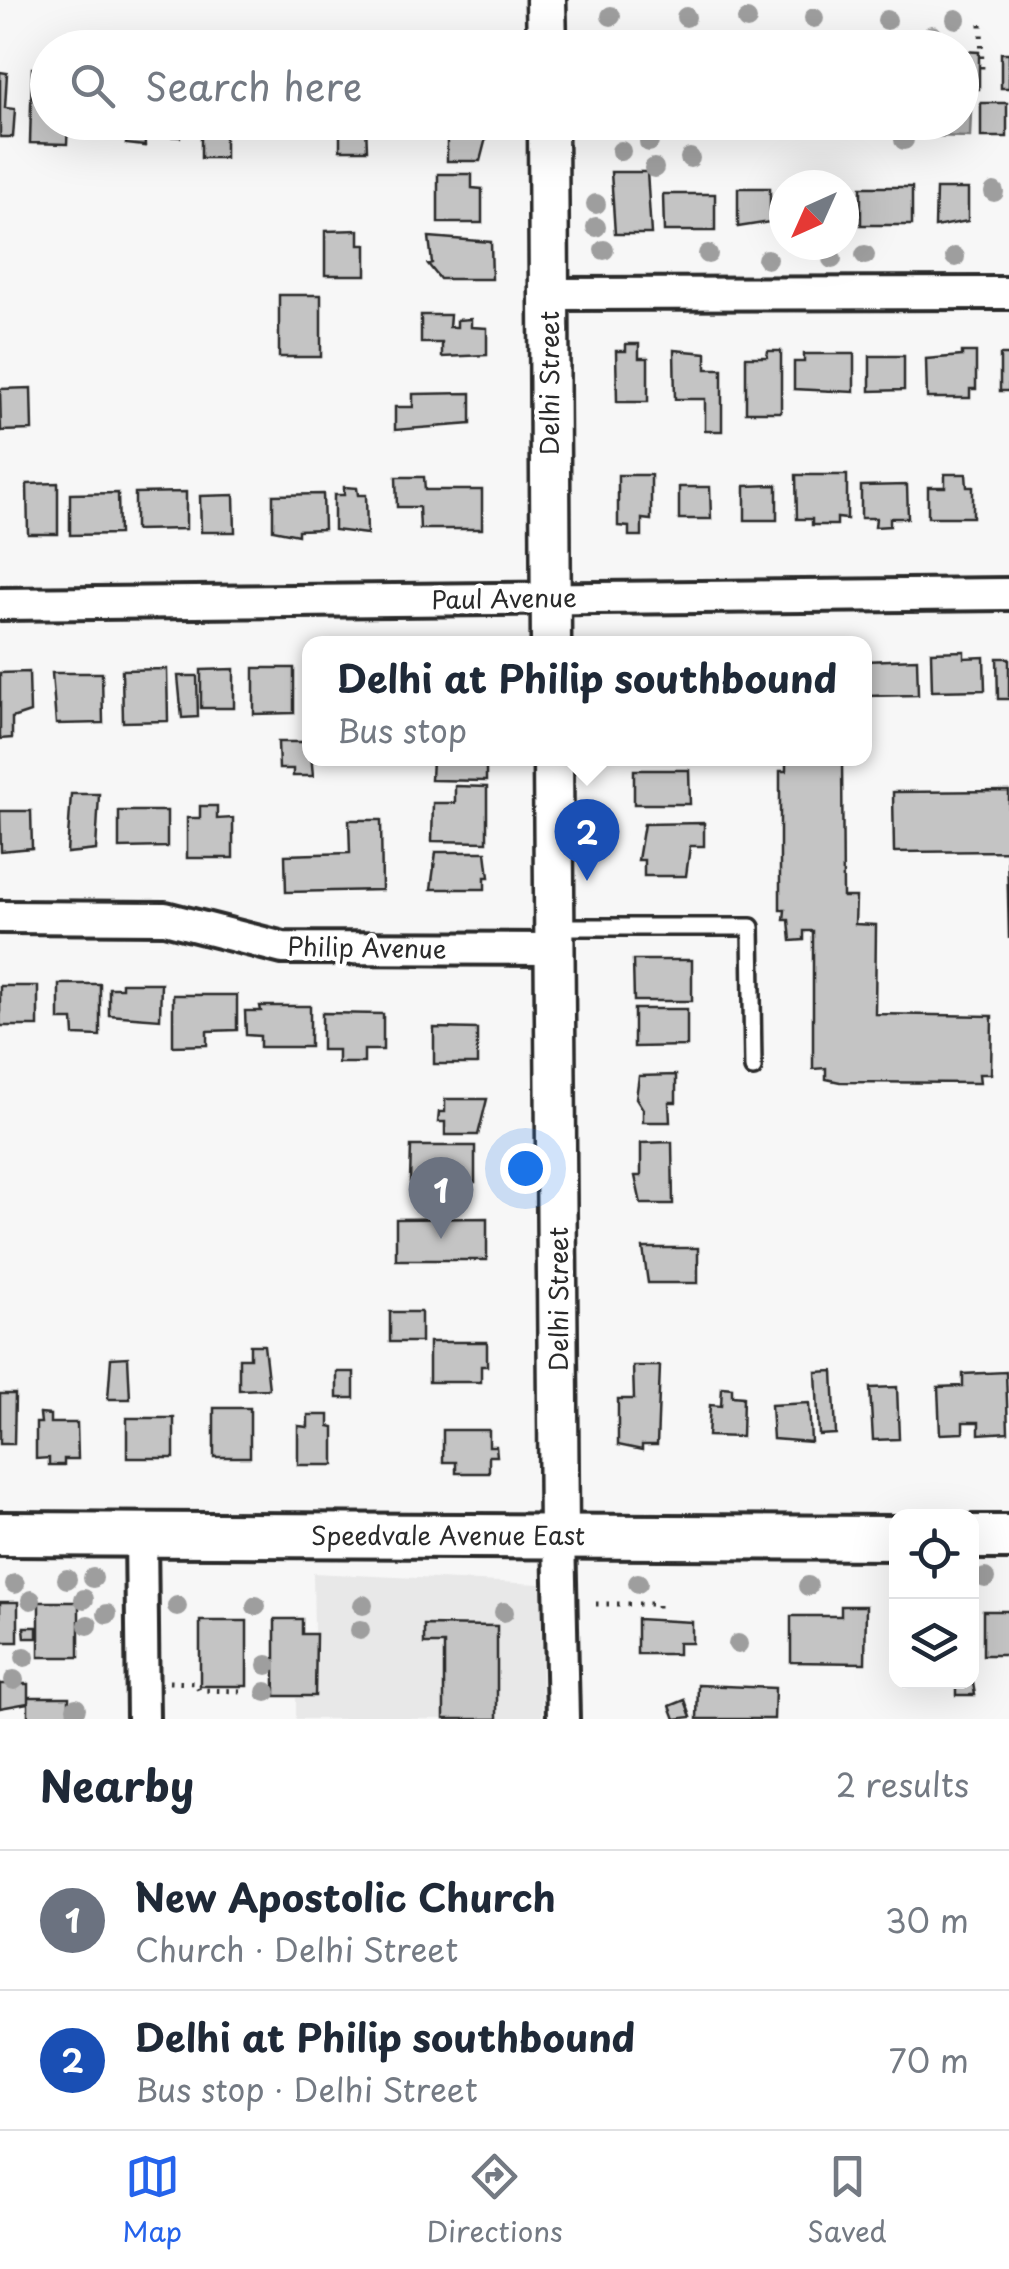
<!DOCTYPE html>
<meta charset="utf-8">
<style>
:root{--surface:#fff;--page:#f2f2f3;--text:#1f2937;--muted:#747a83;--line:#e0e1e3;--accent:#2563eb}
body{margin:0;font-family:"Playpen Sans",sans-serif;background:var(--page);color:var(--text)}
.controls{position:absolute;right:30px;bottom:30px;display:grid;overflow:hidden;border-radius:20px;box-shadow:0 10px 40px #0002}
.controls button{width:90px;height:90px;display:grid;place-items:center;padding:0;border:0;border-bottom:2px solid var(--line);background:var(--surface);color:var(--text);font:50px sans-serif}
.compass{position:absolute;left:769px;top:170px;width:90px;height:90px;border-radius:50%;background:var(--surface);box-shadow:0 10px 40px #0002;rotate:225deg}
.you{position:absolute;left:525px;top:1168px;width:35px;height:35px;margin:-25px;border:8px solid #fff;border-radius:50%;background:#1a73e8;box-shadow:0 0 0 15px #1a73e833}
.badge{display:grid;place-items:center;width:65px;height:65px;border-radius:50%;background:var(--accent);color:#fff;font-size:32px;font-weight:700}
.pin{position:absolute;translate:-50% -82px;filter:drop-shadow(0 2px 5px #0008)}
.pin::after{content:'';position:absolute;top:52px;width:35px;height:30px;background:inherit;clip-path:polygon(0 0,100% 0,50% 100%)}
.popup{position:absolute;left:302px;top:636px;width:570px;height:130px;box-sizing:border-box;display:grid;place-content:center;border-radius:20px;background:var(--surface);filter:drop-shadow(0 2px 8px #0005);font-size:32px;white-space:nowrap;color:var(--muted)}
.popup b{font-size:38px;color:var(--text)}
.popup::after{content:'';position:absolute;left:50%;top:100%;margin-left:-20px;border:20px solid transparent;border-top-color:var(--surface)}
.list{margin:0;padding:0;list-style:none}
h2{display:flex;justify-content:space-between;align-items:center;height:130px;margin:0;padding:0 40px;font-size:42px}
h2 small{font-size:32px;font-weight:400;color:var(--muted)}
.list li{display:grid;grid-template-columns:65px 1fr auto;gap:30px;align-items:center;box-sizing:border-box;height:140px;padding:0 40px;border-top:2px solid var(--line)}
.list b{display:block;font-size:38px;white-space:nowrap}
.list p{margin:0;font-size:32px;white-space:nowrap;color:var(--muted)}
.list em{font-size:32px;font-style:normal;color:var(--muted)}
.icon{flex:none;width:55px;height:55px;fill:none;stroke:currentColor;stroke-width:2;stroke-linecap:round;stroke-linejoin:round}
.map{position:relative;flex:none;width:1009px;height:1719px;overflow:hidden}
.search{position:absolute;background:var(--surface);box-shadow:0 10px 40px #0002;left:30px;right:30px;top:30px;height:110px;display:flex;align-items:center;gap:25px;box-sizing:border-box;padding:0 35px;border-radius:55px;color:var(--muted);font-size:38px}
.sheet{height:410px;background:var(--surface)}
nav{display:flex;justify-content:space-around;align-items:center;box-sizing:border-box;height:140px;border-top:2px solid var(--line);background:var(--surface);font-size:28px;color:var(--muted)}
nav a{display:grid;justify-items:center;gap:5px}
nav .on{color:var(--accent)}
.map>svg:first-child{display:block}
.built{fill:#e8e8e8}
.water{fill:#b0b0b0;stroke:#7b7b7b;stroke-width:2.5}
.building{fill:#c4c4c4;stroke:#2b2b2b;stroke-width:2.5}
.lines{fill:none;stroke-linecap:round;stroke-linejoin:round}
.service-casing{stroke:#2b2b2b;stroke-width:22}
.minor-casing{stroke:#2b2b2b;stroke-width:38}
.tertiary-casing{stroke:#2b2b2b;stroke-width:45}
.secondary-casing{stroke:#2b2b2b;stroke-width:50}
.path{stroke:#2b2b2b;stroke-width:5;stroke-dasharray:2.5 8;stroke-linecap:butt}
.service{stroke:#fff;stroke-width:15}
.minor{stroke:#fff;stroke-width:30}
.tertiary{stroke:#fff;stroke-width:38}
.secondary{stroke:#fff;stroke-width:42}
.tree{fill:#9e9e9e}
.labels{text-anchor:middle;dominant-baseline:central;stroke-width:9;stroke-linejoin:round;paint-order:stroke}
.street-label{font-size:25px;fill:#2b2b2b;stroke:#fff}
</style>
<div class="map">
<svg width="1009" height="1719" viewBox="0 0 1009 1719">
<rect width="100%" height="100%" fill="#f7f7f7"/>
<filter id="ink" filterUnits="userSpaceOnUse"><feTurbulence type="fractalNoise" baseFrequency=".01" numOctaves="2"/><feDisplacementMap in="SourceGraphic" scale="20" xChannelSelector="R" yChannelSelector="G"/><feConvolveMatrix kernelMatrix="1 2 1 2 8 2 1 2 1" color-interpolation-filters="sRGB"/></filter>
<g filter="url(#ink)">
<path class="built" d="M313,1573L541,1584L542,1719H296V1698L315,1696Z"/>
<path class="water" d="M962,111H971L970,137L929,136L930,123L962,122Z"/>
<path class="building" d="M329,39L409,40V48H329Z
M436,42L478,43V48H436Z
M962,51L979,52V89H962Z
M1001,53H1009V88H1001Z
M32,68L48,69V122H68L67,144L30,143Z
M0,72L7,73L5,108L15,109L13,137H0Z
M981,103H1007V137H981Z
M128,122H144L145,146L126,144Z
M144,122H180V137L144,135Z
M627,122H647V130H627Z
M340,124H366L367,150H340Z
M447,124H480V134H487L480,161H447Z
M201,125H225V158H201Z
M611,172H647L651,234H615Z
M438,174H472V188L482,189V223H438Z
M861,187H912V225H861Z
M738,188H770V222L738,227Z
M936,189H968V221L935,227Z
M663,194H715V231H664Z
M359,230V245H366V275H325V231Z
M429,237L491,242L492,279H440L428,264L432,263Z
M279,295H321V357H279Z
M421,315H450L449,327H457V320L471,319V327L487,328V355L442,357V343H421Z
M626,344H639V358H648V402H617L616,351H626Z
M674,350L706,353V369H722V431H705V399H675Z
M768,351H781V412H746V357H767Z
M962,352H976V389H970V398H927L926,359L962,356Z
M804,354H854V392L794,389V362H804Z
M1000,355H1009V391H1000Z
M870,356H904V390L870,391Z
M31,388L32,430L1,431L0,389Z
M471,393V424L395,430V407H413V394Z
M945,474H966L967,487H973V517H928V487H945Z
M618,475H651V520L642,519V536H629V527L618,526Z
M796,475H847V519L837,518V525H812V519H797Z
M396,477H424L425,490H482V529H420L419,507H397Z
M58,483V534H28L27,484Z
M777,485V520H745V486Z
M907,485L908,518H890V526L875,527L876,518H861V486Z
M344,487L357,488L358,495H366L367,534L334,530V495H344Z
M679,487H710L711,519H679Z
M186,492V529L135,530V493Z
M118,493L119,534L70,535V494Z
M323,494L324,529L298,530V535L273,530V495Z
M234,495L235,532H201L200,496Z
M964,651V658L984,657L985,690L932,691L931,652Z
M997,658H1009V699H998Z
M917,659L918,695L864,696V661Z
M254,668H294V713L254,714Z
M167,669L168,721L123,722L122,670Z
M234,669V708H201V670Z
M29,672L30,712L12,718V738L0,739V673Z
M52,673H102L103,723L56,724Z
M178,676H197L198,717L182,718Z
M278,742H310L313,776H293V769H279Z
M432,758H486V781L431,780Z
M842,759L843,897H856L855,924L876,925L875,1014L992,1016L991,1074H979L980,1083L840,1082L826,1079V1068L813,1069V931H804V940L791,941L789,920H784L785,910H780V771H786V760Z
M634,770H689L690,804H634Z
M455,786L487,787V842L432,841L433,803H455Z
M1009,791V939L1007,851L894,852L893,792Z
M71,794H99L96,850L67,853Z
M200,806H217V819L233,818V858H187V818H200Z
M0,811H31L32,848L1,851Z
M119,811H167V847L119,848Z
M349,820H381L382,890L286,892L285,855L350,853Z
M704,823V846H690L686,876H644V860H638L644,824Z
M436,852H486L489,877H485V889H431Z
M633,960H692V1001H634Z
M122,983H161L160,1019L109,1015V988H122Z
M59,984H100V1036L74,1035L73,1020H59Z
M0,986H38V1026H0Z
M173,995H237V1030L207,1031V1045L173,1046Z
M260,1006H310V1047H260V1036L246,1035L245,1011H261Z
M634,1009H687V1046L634,1047Z
M322,1013L383,1014V1050H364V1063H338V1050H322Z
M434,1028L477,1029V1064H434Z
M676,1075V1102H669L670,1122H643V1109L636,1098L639,1076Z
M445,1099H487L478,1135H445V1122H438L439,1112H445Z
M672,1142L673,1204H641L635,1176H641V1143Z
M411,1146H475V1182H410Z
M487,1218V1260H396V1219Z
M643,1248H698V1283H648Z
M390,1312H421V1342H390Z
M429,1342H487V1366H481V1382H429Z
M250,1345H264L269,1389L239,1390V1358H250Z
M128,1357L130,1399H108L111,1358Z
M633,1366H660L657,1445H642V1450L618,1445V1399H634Z
M833,1371L836,1434L819,1435L816,1372Z
M337,1372H354V1398H337Z
M1006,1372L1008,1432L979,1434V1422H963V1433L940,1434L938,1387L963,1386V1374Z
M722,1387L732,1388V1396L743,1397L742,1437L708,1436L710,1405L721,1406Z
M897,1387L899,1439L873,1440L870,1388Z
M0,1394H15L14,1444H0Z
M809,1403L811,1442L773,1439L771,1405Z
M214,1408H250V1457H214Z
M40,1414L50,1415V1423H77L78,1459H64V1465H49V1458L36,1459V1423H41Z
M308,1415H329V1426L334,1427V1465H298V1426L308,1427Z
M127,1418H174V1458H127Z
M443,1430H489V1446H496L497,1456H489V1473H456V1462H443Z
M0,1602H18V1642H0Z
M39,1602H79V1657H39Z
M841,1606H866L865,1663L791,1662V1616H841Z
M983,1611H1009V1655H983Z
M275,1619H302V1634H316L315,1696H275Z
M637,1619L692,1622V1643H678V1654H637Z
M200,1621H247V1686H200Z
M424,1625L497,1626V1719H444V1644H424Z
M24,1627H37V1638H25Z
M972,1677L975,1695H956V1682H972Z
M0,1684H28V1703L0,1708Z
M698,1685L775,1688L774,1719H697Z
M28,1697H69V1719H28Z
M685,1700L691,1717L675,1719L670,1706Z"/>
<g class="lines">
<defs>
<path id="service" d="M557,927H751L753,1068"/>
<path id="minor" d="M549,294L1009,293
M0,604L1009,594
M0,917L165,918L283,948L557,949
M141,1533L143,1719
M559,1535L563,1719"/>
<path id="tertiary" d="M546,0L547,48
M548,122L551,644
M553,758L559,1535"/>
<path id="secondary" d="M0,1534L896,1538
M972,1537H1009"/>
</defs>
<use href="#service" class="service-casing"/>
<use href="#minor" class="minor-casing"/>
<use href="#tertiary" class="tertiary-casing"/>
<use href="#secondary" class="secondary-casing"/>
<path class="path" d="M981,24L982,72
M667,39L719,40L723,48
M596,1604H658V1611
M169,1682L196,1683L199,1690L245,1691"/>
<use href="#service" class="service"/>
<use href="#minor" class="minor"/>
<use href="#tertiary" class="tertiary"/>
<use href="#secondary" class="secondary"/>
</g>
<g class="tree">
<circle cx="611" cy="16" r="10"/>
<circle cx="686" cy="17" r="10"/>
<circle cx="814" cy="18" r="10"/>
<circle cx="956" cy="19" r="10"/>
<circle cx="747" cy="20" r="10"/>
<circle cx="887" cy="20" r="10"/>
<circle cx="932" cy="35" r="10"/>
<circle cx="904" cy="140" r="10"/>
<circle cx="649" cy="142" r="10"/>
<circle cx="621" cy="151" r="10"/>
<circle cx="690" cy="158" r="10"/>
<circle cx="654" cy="168" r="10"/>
<circle cx="994" cy="192" r="10"/>
<circle cx="596" cy="204" r="10"/>
<circle cx="596" cy="227" r="10"/>
<circle cx="604" cy="250" r="10"/>
<circle cx="708" cy="254" r="10"/>
<circle cx="865" cy="255" r="10"/>
<circle cx="955" cy="257" r="10"/>
<circle cx="767" cy="259" r="10"/>
<circle cx="832" cy="259" r="10"/>
<circle cx="93" cy="1578" r="10"/>
<circle cx="985" cy="1578" r="10"/>
<circle cx="67" cy="1579" r="10"/>
<circle cx="638" cy="1583" r="10"/>
<circle cx="15" cy="1584" r="10"/>
<circle cx="808" cy="1586" r="10"/>
<circle cx="84" cy="1599" r="10"/>
<circle cx="31" cy="1600" r="10"/>
<circle cx="363" cy="1605" r="10"/>
<circle cx="177" cy="1606" r="10"/>
<circle cx="256" cy="1606" r="10"/>
<circle cx="504" cy="1612" r="10"/>
<circle cx="107" cy="1614" r="10"/>
<circle cx="88" cy="1625" r="10"/>
<circle cx="360" cy="1630" r="10"/>
<circle cx="738" cy="1644" r="10"/>
<circle cx="25" cy="1657" r="10"/>
<circle cx="267" cy="1665" r="10"/>
<circle cx="14" cy="1680" r="10"/>
<circle cx="266" cy="1692" r="10"/>
<circle cx="76" cy="1708" r="10"/>
</g>
</g>
<g class="labels">
<g class="street-label">
<text transform="translate(549 383) rotate(-90)">Delhi Street</text>
<text transform="translate(504 598) rotate(-1)">Paul Avenue</text>
<text transform="translate(367 947) rotate(1)">Philip Avenue</text>
<text transform="translate(558 1299) rotate(-90)">Delhi Street</text>
<text x="448" y="1535">Speedvale Avenue East</text>
</g>
</g>
</svg>
<div class="controls">
<button><svg class="icon" aria-label="locate" viewBox="0 0 24 24"><circle cx="12" cy="12" r="6"/><path d="M12 2v4M12 18v4M2 12h4M18 12h4"/></svg></button>
<button><svg class="icon" aria-label="layers" viewBox="0 0 24 24"><path d="M12 4l9 5-9 5-9-5zM3 14l9 5 9-5"/></svg></button>
</div>
<svg class="compass" viewBox="-18 -18 36 36"><path d="M0-13l5 13h-10z" fill="#e53935"/><path d="M0 13l5-13h-10z" fill="#747a83"/></svg>
<div class="you"></div>
<div class="pin badge" style="left:441px;top:1239px;background:#6b7280">1</div>
<div class="pin badge" style="left:587px;top:881px;background:#1a4fb4">2</div>
<div class="popup"><b>Delhi at Philip southbound</b>Bus stop</div>
<div class="search"><svg class="icon" aria-label="search" viewBox="0 0 24 24"><circle cx="10" cy="10" r="6"/><path d="M15 15l6 6"/></svg>Search here</div>
</div>
<section class="sheet">
<h2>Nearby<small>2 results</small></h2>
<ul class="list">
<li><span class="badge" style="background:#6b7280">1</span><div><b>New Apostolic Church</b><p>Church · Delhi Street</p></div><em>30 m</em></li>
<li><span class="badge" style="background:#1a4fb4">2</span><div><b>Delhi at Philip southbound</b><p>Bus stop · Delhi Street</p></div><em>70 m</em></li>
</ul>
</section>
<nav>
<a class="on"><svg class="icon" aria-label="map" viewBox="0 0 24 24"><path d="M3 6l6-2 6 2 6-2v14l-6 2-6-2-6 2zM9 4v14M15 6v14"/></svg>Map</a>
<a><svg class="icon" aria-label="directions" viewBox="0 0 24 24"><path d="M12 3l9 9-9 9-9-9zM9 14v-3h6M13 9l2 2-2 2"/></svg>Directions</a>
<a><svg class="icon" aria-label="saved" viewBox="0 0 24 24"><path d="M7 4h10v16l-5-4-5 4z"/></svg>Saved</a>
</nav>
